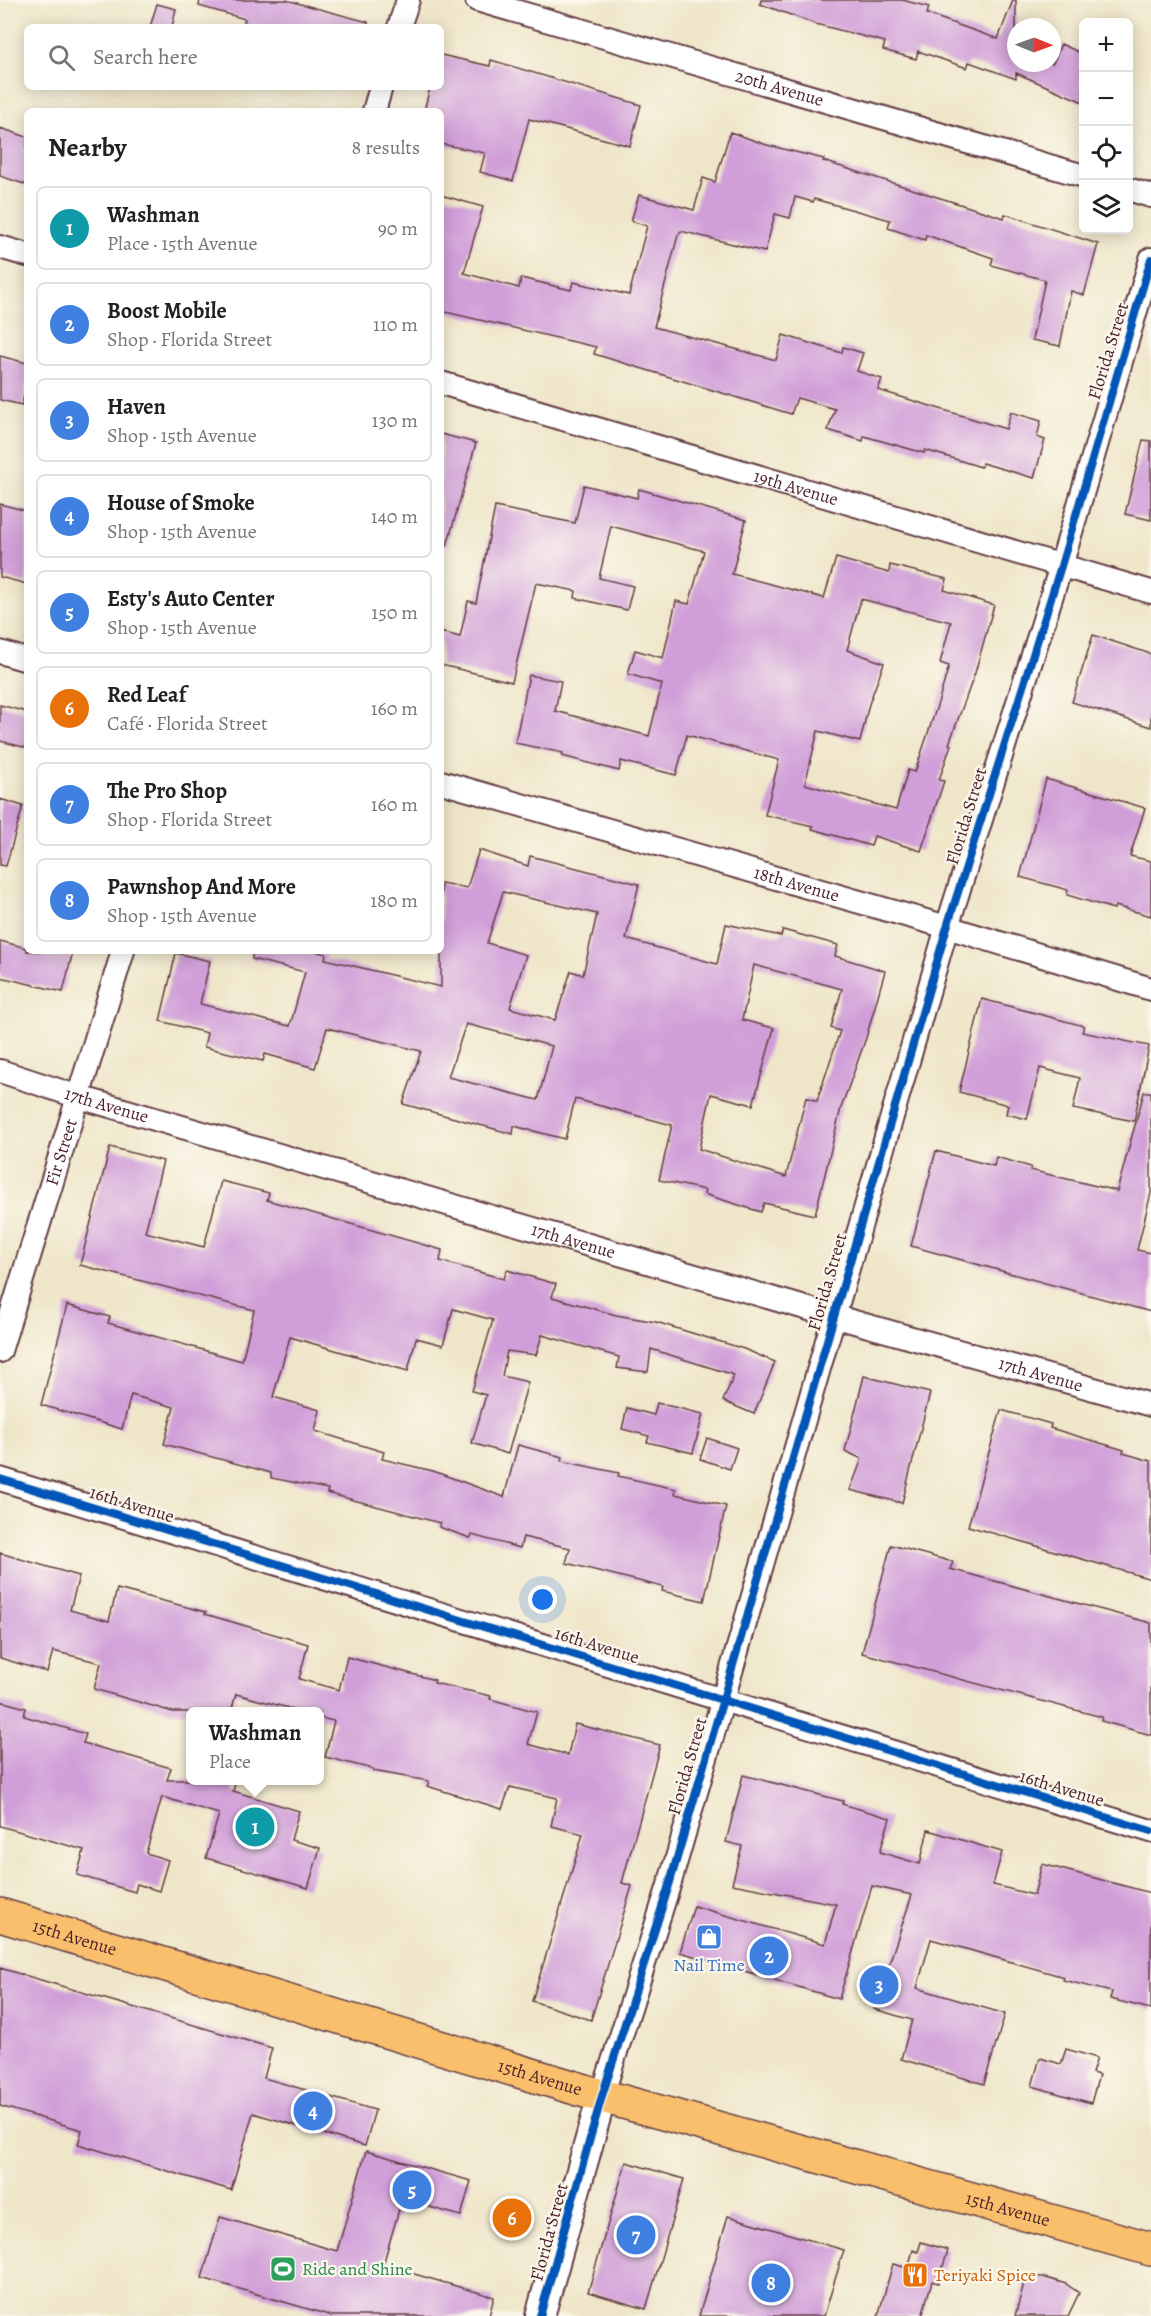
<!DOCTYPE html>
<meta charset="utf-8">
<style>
:root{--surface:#fff;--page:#f2f2f2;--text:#202124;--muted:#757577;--line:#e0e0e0;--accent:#d93025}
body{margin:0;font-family:Alegreya,serif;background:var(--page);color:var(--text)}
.controls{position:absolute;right:18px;top:18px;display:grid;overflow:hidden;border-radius:9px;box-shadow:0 3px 15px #0003}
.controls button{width:54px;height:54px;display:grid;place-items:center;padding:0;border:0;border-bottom:2px solid var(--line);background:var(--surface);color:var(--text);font:30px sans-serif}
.compass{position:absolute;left:1007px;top:18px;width:54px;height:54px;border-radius:50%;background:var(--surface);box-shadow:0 3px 15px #0003;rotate:91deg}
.you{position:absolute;left:543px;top:1600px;width:21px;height:21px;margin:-15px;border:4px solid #fff;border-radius:50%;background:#1a73e8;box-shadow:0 0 0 9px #1a73e833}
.badge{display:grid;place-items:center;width:39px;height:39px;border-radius:50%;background:var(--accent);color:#fff;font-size:20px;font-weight:700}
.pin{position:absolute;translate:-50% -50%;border:3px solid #fff;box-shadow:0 2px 6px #0006}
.popup{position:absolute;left:186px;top:1707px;width:138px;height:78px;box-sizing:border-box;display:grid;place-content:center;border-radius:9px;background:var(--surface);filter:drop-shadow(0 2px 4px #0005);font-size:20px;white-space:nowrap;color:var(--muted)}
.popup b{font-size:22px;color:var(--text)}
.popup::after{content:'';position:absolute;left:50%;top:100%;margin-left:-12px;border:12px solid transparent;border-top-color:var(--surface)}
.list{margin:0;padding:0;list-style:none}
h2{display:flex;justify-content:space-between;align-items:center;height:78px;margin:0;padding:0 24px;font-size:26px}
h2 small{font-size:20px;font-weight:400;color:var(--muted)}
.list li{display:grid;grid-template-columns:39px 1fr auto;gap:18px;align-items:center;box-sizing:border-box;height:84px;margin:0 12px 12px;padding:0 12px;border:2px solid var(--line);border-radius:9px}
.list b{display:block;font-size:22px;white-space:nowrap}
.list p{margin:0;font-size:20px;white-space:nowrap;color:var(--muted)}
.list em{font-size:20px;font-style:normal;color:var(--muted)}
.icon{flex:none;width:33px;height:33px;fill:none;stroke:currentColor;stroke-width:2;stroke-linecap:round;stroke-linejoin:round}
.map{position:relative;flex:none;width:1151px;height:2316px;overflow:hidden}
.search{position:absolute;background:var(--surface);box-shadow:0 3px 15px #0003;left:24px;top:24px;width:420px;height:66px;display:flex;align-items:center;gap:15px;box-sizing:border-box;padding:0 21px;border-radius:9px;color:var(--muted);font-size:22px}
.panel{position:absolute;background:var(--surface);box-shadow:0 3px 15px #0003;left:24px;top:108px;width:420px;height:846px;border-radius:9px}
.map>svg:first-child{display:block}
.building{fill:#d09ed8;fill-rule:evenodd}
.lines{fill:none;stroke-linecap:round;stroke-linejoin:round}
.minor-casing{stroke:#633d43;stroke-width:26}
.tertiary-casing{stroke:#633d43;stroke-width:32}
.primary-casing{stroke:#633d43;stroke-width:36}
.minor{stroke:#fff;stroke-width:22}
.tertiary{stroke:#fff;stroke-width:28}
.primary{stroke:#f9bf6d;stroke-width:33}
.cycleway-casing{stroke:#fbf7ec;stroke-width:11}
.cycleway{stroke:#0057b8;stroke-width:8}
.labels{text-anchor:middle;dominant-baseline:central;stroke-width:4.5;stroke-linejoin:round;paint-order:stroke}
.street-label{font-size:18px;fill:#4a1f2b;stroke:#fbf7ec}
.shop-label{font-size:18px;fill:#366cbe;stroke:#fbf7ec}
.leisure-label{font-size:18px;fill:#27864d;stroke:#fbf7ec;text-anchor:start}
.food-label{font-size:18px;fill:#c56008;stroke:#fbf7ec;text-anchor:start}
</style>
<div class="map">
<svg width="1151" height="2316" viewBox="0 0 1151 2316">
<rect width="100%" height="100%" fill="#fbf7ec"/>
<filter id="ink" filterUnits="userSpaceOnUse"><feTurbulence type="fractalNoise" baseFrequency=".0167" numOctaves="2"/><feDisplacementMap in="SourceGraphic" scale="12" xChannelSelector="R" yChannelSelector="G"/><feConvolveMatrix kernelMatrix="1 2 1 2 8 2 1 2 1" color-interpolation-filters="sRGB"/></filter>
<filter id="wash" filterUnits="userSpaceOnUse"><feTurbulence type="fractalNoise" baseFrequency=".008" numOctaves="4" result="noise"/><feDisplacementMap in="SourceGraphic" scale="24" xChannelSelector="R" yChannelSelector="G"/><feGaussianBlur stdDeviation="1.35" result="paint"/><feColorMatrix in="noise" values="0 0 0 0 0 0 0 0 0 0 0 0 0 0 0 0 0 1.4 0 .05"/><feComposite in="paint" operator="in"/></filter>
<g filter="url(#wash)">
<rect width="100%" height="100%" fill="#efe6c9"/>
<g id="blocks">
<path class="building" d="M200,0H286L368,22V27H243L245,19L199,6Z
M761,0H902L929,7L927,14L998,39L1013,0H1016V63H1053L1061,44L1083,54V102L1016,73V79L969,62L967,68L918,51L916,59L883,50L885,42L816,24L760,4Z
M157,4L176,9L172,27H150Z
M441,55L490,66L491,60L641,105L630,146L529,119L513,181L480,172L485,153L441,144V111H424L430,87H441Z
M0,128L27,137V185L0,176Z
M730,132L767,145L824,159L823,161L1004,218L1005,214L1098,244L1084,295L1071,291L1060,346L1032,340L1045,280L991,265L993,258L926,235L925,240L888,228L890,220L814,199L813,202L795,197L790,218L775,214L765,252L681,231L678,235L654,327L776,360L783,335L842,353L843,347L863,353L857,371L882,379L878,390L1006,429L1011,412L1041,421L1037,437L1045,440L1034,478L982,463L981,467L925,450L924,453L864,436L863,441L828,430L835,409L797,398L791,414L594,354L596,347L441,311V195L483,207L464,273L519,288L521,278L571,290L573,282L629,295L647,226L631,221L639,195L694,210L703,178L715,182Z
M0,356L27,363V381L22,405L0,400Z
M441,434L476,443L447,546L441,545Z
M1143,440L1151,441V520L1125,514Z
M584,485L637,498L639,489L746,520L732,574L824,598L836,558L889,573L890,565L947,579L944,590L994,605L975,673L949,744L951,745L939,780L944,781L921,851L874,836L871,846L812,829L813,826L765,815L779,760L687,735L676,775L621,761L619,771L562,756L563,753L515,743L529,675L561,681L555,711L649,736L662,684L628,674L635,650L663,658L676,601L689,604L704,551L611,526L599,578L633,586L627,610L575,598L576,591L536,583L512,682L441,665V632L460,637L468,601L476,603L495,507L575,523ZM861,599L951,622L940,663L949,666L938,703L915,772L908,770L896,810L805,784L818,731L860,742L869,704L884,663L847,650Z
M0,504L27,511V584L0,577Z
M1093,635L1151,654V727L1072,702Z
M0,705L27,712V748L0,741Z
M1046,779L1145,808L1130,856L1151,861V916L1115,906L1114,909L1067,895L1068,890L1020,877Z
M0,799L23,806L6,866L0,865Z
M479,850L528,866L530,856L639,884L626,939L717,964L726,924L781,936L783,930L838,945L835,956L885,971L866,1038L841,1108L815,1215L764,1203L761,1212L704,1194L705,1190L659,1180L672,1125L575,1099L565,1139L514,1126L513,1134L403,1104L421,1051L327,1028L315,1068L265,1054L263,1061L204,1047L207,1033L160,1021L176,953L210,961L200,1004L290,1026L305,972L252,959L253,951H315L326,954L325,959L441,987V883L467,888ZM503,892L597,914L583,975L571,971L555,1020L510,1008L526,955L487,943ZM754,965L842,989L831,1028L840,1031L817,1101L806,1097L786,1177L699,1149L711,1094L753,1105L774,1028L742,1020ZM466,1024L552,1046L538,1100L448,1077Z
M0,941L27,948V951H73L63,992L0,977Z
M982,999L1084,1026L1082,1032L1149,1046L1134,1121L1073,1109L1080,1078L1040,1068L1027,1119L1006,1114L1008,1105L959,1092Z
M1144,1092H1151V1193L1137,1250L1151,1253V1312L911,1246L936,1151L994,1166L996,1157L1031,1167L1030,1170L1117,1191Z
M110,1147L163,1161L145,1232L204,1247L221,1181L269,1193L267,1200L442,1250L440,1261L504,1279L507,1270L556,1284L552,1297L616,1315L656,1322L744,1349L775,1362L754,1414L723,1401L734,1375L651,1349L648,1372L617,1368L619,1357L542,1335L536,1355L507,1351L502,1376L528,1382L508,1454L472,1443L486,1395L472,1391L493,1320L453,1309L443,1345L416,1338L408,1371L290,1337L273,1397L320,1410L315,1431L384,1452L382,1459L433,1471L504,1497L518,1445L563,1457L562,1461L619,1473L618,1476L676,1489L675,1494L726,1506L704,1601L662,1591L663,1587L566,1563L570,1548L523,1537L520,1548L472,1535L470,1538L439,1527L440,1523L327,1493L328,1489L271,1478V1473L164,1444L174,1407L131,1395L122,1429L41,1405L67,1305L110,1317L108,1323L242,1361L254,1310L80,1265Z
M864,1376L930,1393L902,1503L850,1490L862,1459L845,1451Z
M657,1403L703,1414L693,1453L647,1442L649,1436L622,1429L627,1408L654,1415Z
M1001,1410L1051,1424L1050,1428L1124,1450L1123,1453L1151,1461V1579L968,1526Z
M707,1438L737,1448L730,1469L700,1459Z
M891,1545L953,1562L950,1569L1151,1623V1735L1101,1721L1102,1717L862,1653Z
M0,1553L79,1576L70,1610L109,1621L117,1589L206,1612L205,1614L308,1644L299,1679L339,1690L347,1657L435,1680L434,1683L491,1696L490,1699L537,1712L528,1744L568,1755L575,1724L660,1745L622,1883L632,1886L591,2020L532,2001L583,1834L551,1826L557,1798L510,1787L502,1809L427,1786L429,1781L373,1771V1769L325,1757L334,1721L320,1718V1712H304L236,1694L231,1712H173L94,1689L101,1663L53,1651L47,1672L0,1658Z
M0,1701L26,1708L24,1716L86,1734L83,1743L171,1768L167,1780H236L233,1791L299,1811L291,1840L320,1848L308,1888L206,1858L219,1814L162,1797L146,1853L168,1860L159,1891L137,1884L135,1892L77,1875L84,1850L0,1826Z
M743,1775L843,1801L842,1804L890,1818L880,1852L920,1864L928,1830L1002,1852L993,1885L1034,1895L1042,1864L1151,1893V2009L1110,1999L1112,1992L1063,1980L1064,1977L931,1939L917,1988L1005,2014L984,2084L901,2059L912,2020L874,2009L912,1895L872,1886L839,1999L680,1952L694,1906L825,1944L836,1904L732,1884L742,1846L726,1842Z
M0,1968L272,2048L264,2078L375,2110L365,2146L253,2113L231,2190L78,2144L82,2130L0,2106Z
M1066,2049L1097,2058L1092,2073L1099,2075L1091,2103L1032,2086L1040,2058L1061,2064Z
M366,2151L471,2181L461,2216L402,2199L383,2265L494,2297L489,2316H332L202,2278L220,2217L337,2251Z
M626,2162L684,2179L646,2309L588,2292Z
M728,2216L844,2250L824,2316H699Z
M921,2242L948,2250L938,2283L932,2281L922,2316H878L893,2264L908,2268L913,2250L918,2252Z
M1022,2276L1043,2277L1066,2284L1079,2293L1068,2316H1015L1023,2287Z"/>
</g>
</g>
<g filter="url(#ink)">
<use href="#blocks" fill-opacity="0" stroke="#633d43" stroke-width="1.5"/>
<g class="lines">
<defs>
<g id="minor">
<path id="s1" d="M477,0L1084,176"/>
<path d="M399,27L408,0"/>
<path d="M374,111L381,87"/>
<path d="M1128,189L1151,196"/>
<path d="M0,247L27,255"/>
<path id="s2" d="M441,383L1151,592"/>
<path d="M0,652L27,660"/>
<path id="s3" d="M441,782L947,927L1151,989"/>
<path id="s4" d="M0,1071L79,1097L833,1316L1151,1405"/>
<path id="s5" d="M0,1351L123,951"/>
<path d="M0,1479L1151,1831"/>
<path d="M602,2096L670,1882L947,927L1061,566L1151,259"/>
</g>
<path id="tertiary" d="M540,2316L602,2096"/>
<g id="primary">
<path id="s6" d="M0,1915L602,2096L1151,2249"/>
</g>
</defs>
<use href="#minor" class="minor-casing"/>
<use href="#tertiary" class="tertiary-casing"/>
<use href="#primary" class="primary-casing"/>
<use href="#minor" class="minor"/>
<use href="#tertiary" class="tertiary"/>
<use href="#primary" class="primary"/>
<defs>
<path id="cycleway" d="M0,1479L1151,1831
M540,2316L602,2096L670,1882L947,927L1061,566L1151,259"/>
</defs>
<use href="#cycleway" class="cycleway-casing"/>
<use href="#cycleway" class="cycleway"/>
</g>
</g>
<defs>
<symbol id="shop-square" viewBox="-11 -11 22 22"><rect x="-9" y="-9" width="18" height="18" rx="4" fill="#3f7fe0" stroke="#fbf7ec"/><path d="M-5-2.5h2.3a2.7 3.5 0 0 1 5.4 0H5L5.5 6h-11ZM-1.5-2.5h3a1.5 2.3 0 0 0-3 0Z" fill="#fff"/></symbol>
<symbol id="stadium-square" viewBox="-11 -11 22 22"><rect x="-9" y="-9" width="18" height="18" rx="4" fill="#2e9e5b" stroke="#fbf7ec"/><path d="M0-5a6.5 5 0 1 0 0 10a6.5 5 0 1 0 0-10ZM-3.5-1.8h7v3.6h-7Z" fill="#fff"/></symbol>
<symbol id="restaurant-square" viewBox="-11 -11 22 22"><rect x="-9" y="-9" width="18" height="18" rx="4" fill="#e8710a" stroke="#fbf7ec"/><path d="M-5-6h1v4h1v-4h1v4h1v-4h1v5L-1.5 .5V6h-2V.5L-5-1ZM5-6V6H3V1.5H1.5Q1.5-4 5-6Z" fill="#fff"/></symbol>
</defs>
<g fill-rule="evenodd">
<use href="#shop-square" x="694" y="1922" width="30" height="30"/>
<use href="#stadium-square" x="268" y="2254" width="30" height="30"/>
<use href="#restaurant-square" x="900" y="2260" width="30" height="30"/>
</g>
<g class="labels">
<g class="street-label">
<text stroke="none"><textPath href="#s1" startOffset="315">20th Avenue</textPath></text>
<text transform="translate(1108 351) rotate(-73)">Florida Street</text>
<text stroke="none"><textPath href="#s2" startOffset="370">19th Avenue</textPath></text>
<text transform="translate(966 816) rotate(-73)">Florida Street</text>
<text stroke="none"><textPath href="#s3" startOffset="370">18th Avenue</textPath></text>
<text stroke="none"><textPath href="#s4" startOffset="112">17th Avenue</textPath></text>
<text stroke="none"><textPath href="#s5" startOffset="208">Fir Street</textPath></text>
<text stroke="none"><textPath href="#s4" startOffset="598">17th Avenue</textPath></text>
<text transform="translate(827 1282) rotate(-74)">Florida Street</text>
<text stroke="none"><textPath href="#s4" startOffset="1084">17th Avenue</textPath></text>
<text transform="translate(132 1504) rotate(17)">16th Avenue</text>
<text transform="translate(597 1645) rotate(17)">16th Avenue</text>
<text transform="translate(687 1766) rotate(-74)">Florida Street</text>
<text transform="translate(1062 1788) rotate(17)">16th Avenue</text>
<text stroke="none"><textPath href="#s6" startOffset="78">15th Avenue</textPath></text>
<text stroke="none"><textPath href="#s6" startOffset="564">15th Avenue</textPath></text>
<text stroke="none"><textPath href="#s6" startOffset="1050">15th Avenue</textPath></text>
<text transform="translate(549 2232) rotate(-75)">Florida Street</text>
</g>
<g class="shop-label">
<text x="709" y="1965">Nail Time</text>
</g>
<g class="leisure-label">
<text x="302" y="2269">Ride and Shine</text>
</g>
<g class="food-label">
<text x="934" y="2275">Teriyaki Spice</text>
</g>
</g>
</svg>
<div class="controls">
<button>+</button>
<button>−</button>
<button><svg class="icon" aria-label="locate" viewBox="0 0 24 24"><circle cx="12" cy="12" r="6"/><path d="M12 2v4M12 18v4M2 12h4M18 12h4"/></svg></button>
<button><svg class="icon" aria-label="layers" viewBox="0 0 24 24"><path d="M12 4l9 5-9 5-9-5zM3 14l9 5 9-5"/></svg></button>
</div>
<svg class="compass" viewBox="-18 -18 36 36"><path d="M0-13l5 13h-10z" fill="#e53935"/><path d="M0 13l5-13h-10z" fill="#757577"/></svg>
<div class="you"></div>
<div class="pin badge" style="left:255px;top:1827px;background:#0f9aa8">1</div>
<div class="popup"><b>Washman</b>Place</div>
<div class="pin badge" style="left:769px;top:1956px;background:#3f7fe0">2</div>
<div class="pin badge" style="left:879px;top:1985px;background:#3f7fe0">3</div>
<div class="pin badge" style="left:313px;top:2111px;background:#3f7fe0">4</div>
<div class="pin badge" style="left:412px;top:2190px;background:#3f7fe0">5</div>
<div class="pin badge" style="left:512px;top:2218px;background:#e8710a">6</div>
<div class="pin badge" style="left:636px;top:2235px;background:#3f7fe0">7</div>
<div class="pin badge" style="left:771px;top:2283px;background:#3f7fe0">8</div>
<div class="search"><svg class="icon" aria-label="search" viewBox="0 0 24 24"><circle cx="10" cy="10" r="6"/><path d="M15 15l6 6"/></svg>Search here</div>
<section class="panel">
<h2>Nearby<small>8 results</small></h2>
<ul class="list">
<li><span class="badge" style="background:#0f9aa8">1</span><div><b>Washman</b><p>Place · 15th Avenue</p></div><em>90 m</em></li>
<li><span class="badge" style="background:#3f7fe0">2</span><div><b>Boost Mobile</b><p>Shop · Florida Street</p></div><em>110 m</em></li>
<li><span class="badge" style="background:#3f7fe0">3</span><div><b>Haven</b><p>Shop · 15th Avenue</p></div><em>130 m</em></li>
<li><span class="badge" style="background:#3f7fe0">4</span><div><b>House of Smoke</b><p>Shop · 15th Avenue</p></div><em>140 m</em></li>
<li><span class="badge" style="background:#3f7fe0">5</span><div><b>Esty's Auto Center</b><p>Shop · 15th Avenue</p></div><em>150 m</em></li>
<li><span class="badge" style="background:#e8710a">6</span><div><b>Red Leaf</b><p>Café · Florida Street</p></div><em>160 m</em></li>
<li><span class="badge" style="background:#3f7fe0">7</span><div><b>The Pro Shop</b><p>Shop · Florida Street</p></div><em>160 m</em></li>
<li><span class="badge" style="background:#3f7fe0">8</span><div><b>Pawnshop And More</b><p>Shop · 15th Avenue</p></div><em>180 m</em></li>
</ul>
</section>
</div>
